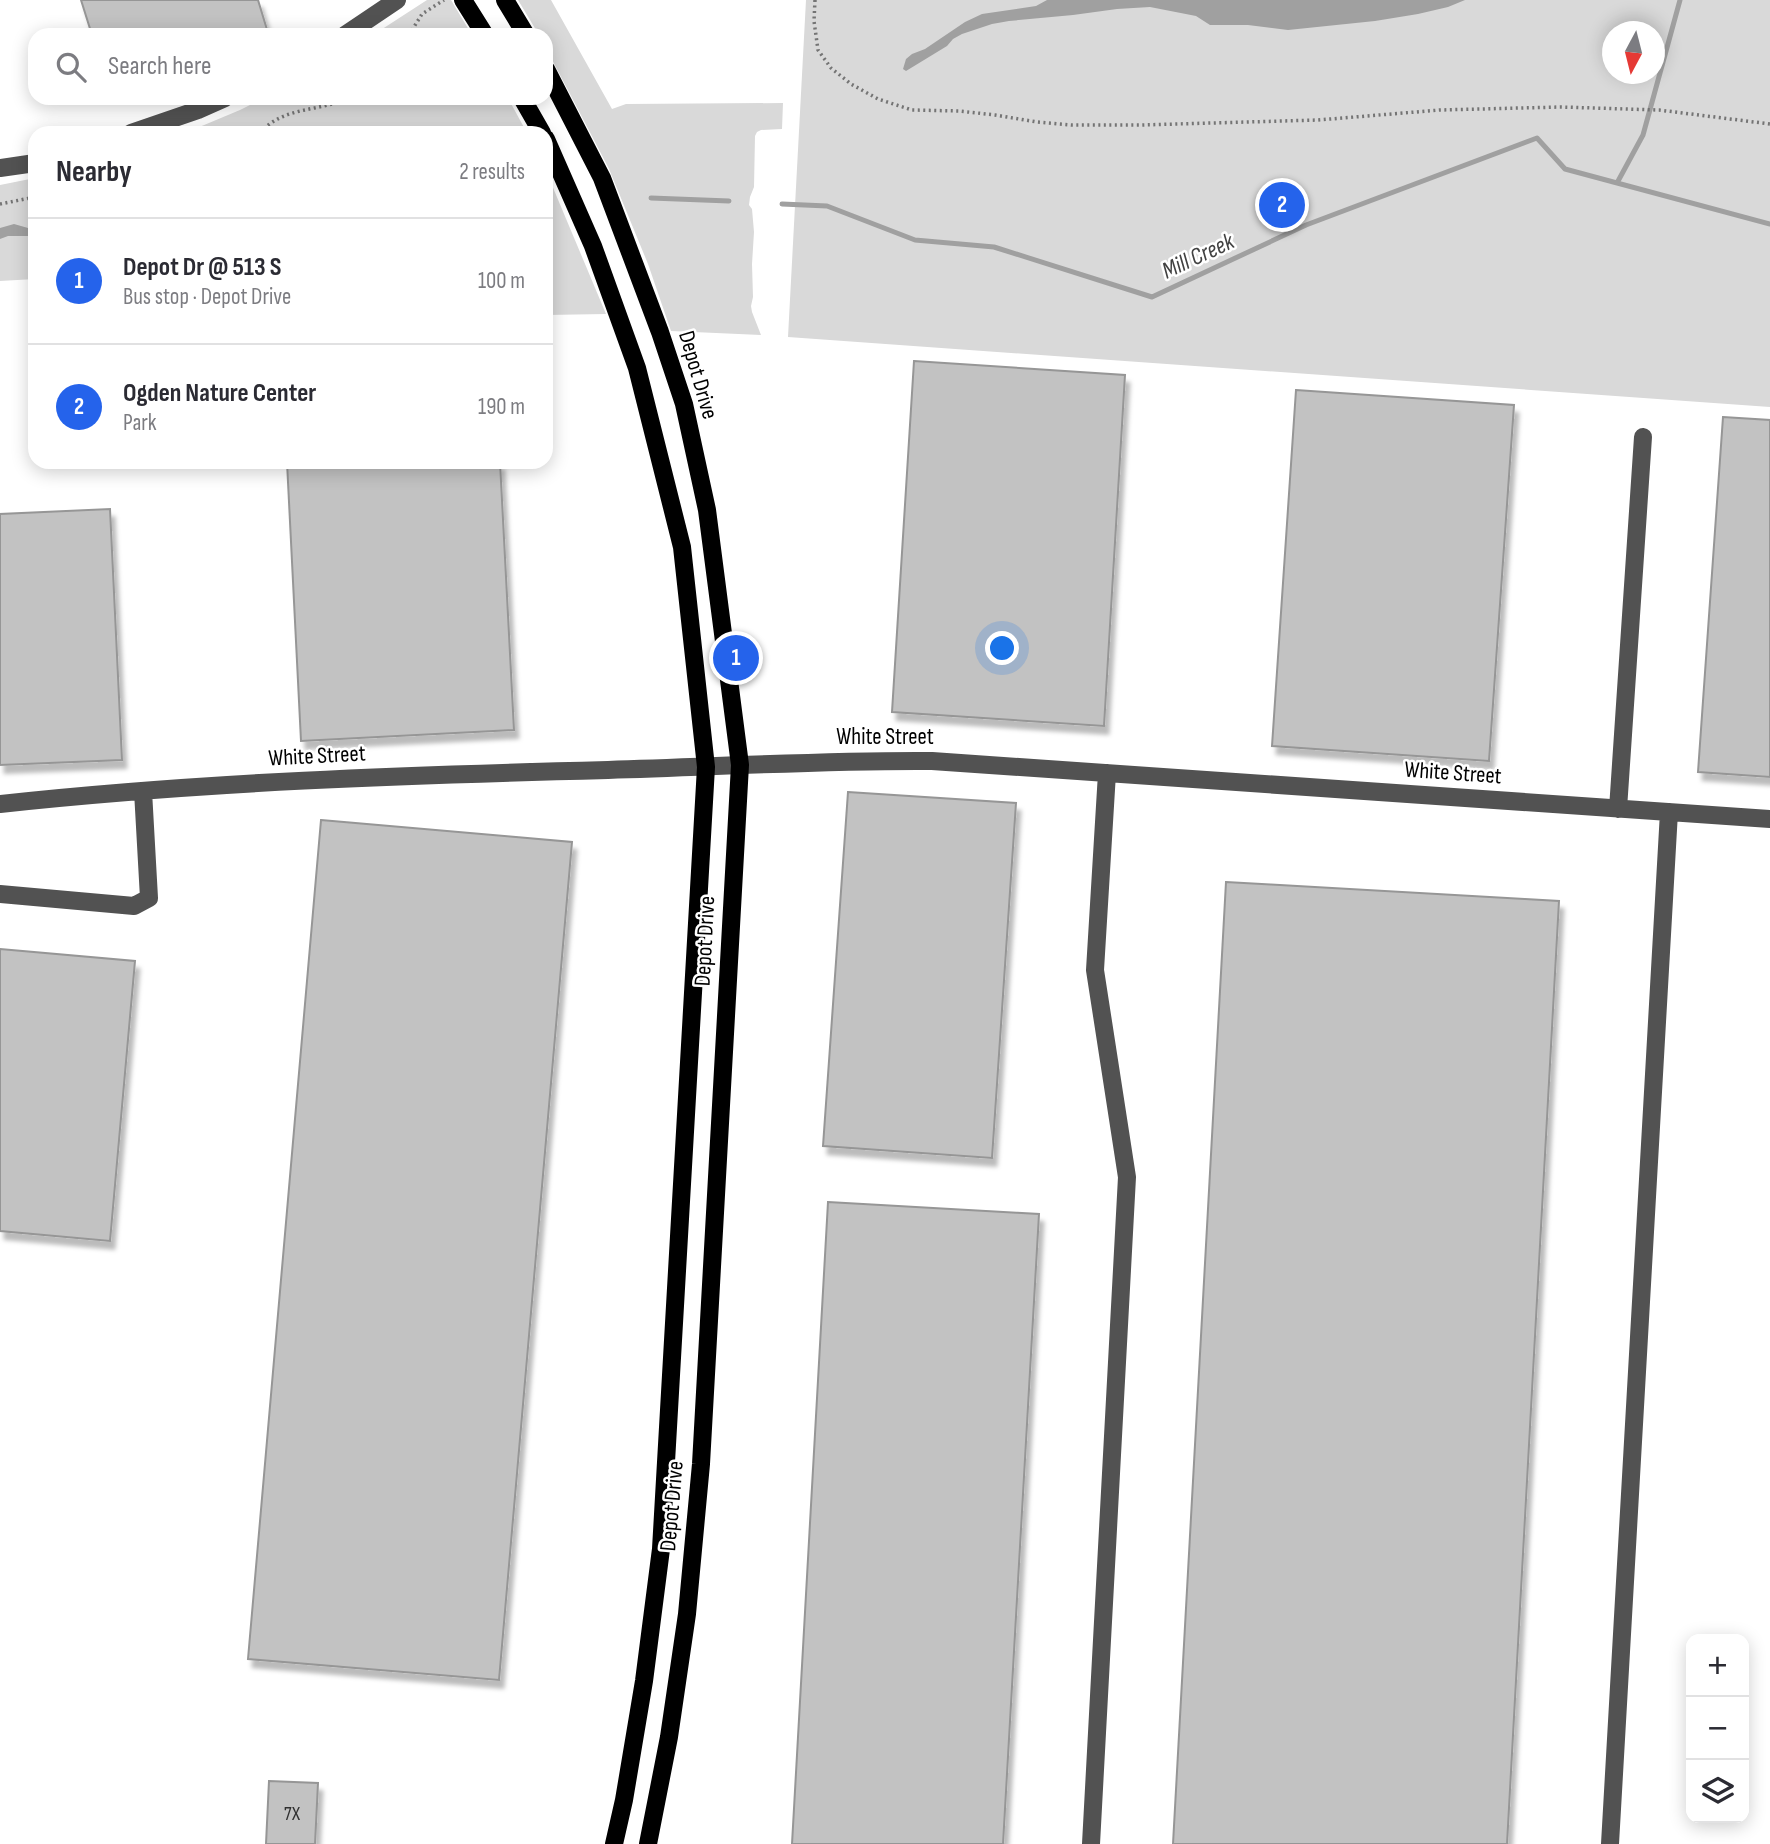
<!DOCTYPE html>
<meta charset="utf-8">
<style>
:root{--surface:#fff;--page:#f7f7f7;--text:#2b2b33;--muted:#7c7c81;--line:#e1e1e2;--accent:#2563eb}
body{margin:0;font-family:"Sofia Sans Condensed",sans-serif;background:var(--page);color:var(--text)}
.controls{position:absolute;right:21px;bottom:21px;display:grid;overflow:hidden;border-radius:14px;box-shadow:0 4px 18px #0003}
.controls button{width:63px;height:63px;display:grid;place-items:center;padding:0;border:0;border-bottom:2px solid var(--line);background:var(--surface);color:var(--text);font:35px sans-serif}
.compass{position:absolute;left:1602px;top:21px;width:63px;height:63px;border-radius:50%;background:var(--surface);box-shadow:0 4px 18px #0003;rotate:187deg}
.you{position:absolute;left:1003px;top:649px;width:24px;height:24px;margin:-18px;border:5px solid #fff;border-radius:50%;background:#1a73e8;box-shadow:0 0 0 10px #1a73e833}
.badge{display:grid;place-items:center;width:46px;height:46px;border-radius:50%;background:var(--accent);color:#fff;font-size:23px;font-weight:700}
.pin{position:absolute;translate:-50% -50%;border:4px solid #fff;box-shadow:0 2px 7px #0006}
.list{margin:0;padding:0;list-style:none}
h2{display:flex;justify-content:space-between;align-items:center;height:91px;margin:0;padding:0 28px;font-size:30px}
h2 small{font-size:23px;font-weight:400;color:var(--muted)}
.list li{display:grid;grid-template-columns:46px 1fr auto;gap:21px;align-items:center;box-sizing:border-box;height:126px;padding:0 28px;border-top:2px solid var(--line)}
.list b{display:block;font-size:26px;white-space:nowrap}
.list p{margin:0;font-size:23px;white-space:nowrap;color:var(--muted)}
.list em{font-size:23px;font-style:normal;color:var(--muted)}
.icon{flex:none;width:38px;height:38px;fill:none;stroke:currentColor;stroke-width:2;stroke-linecap:round;stroke-linejoin:round}
.map{position:relative;flex:none;width:1770px;height:1844px;overflow:hidden}
.search{position:absolute;background:var(--surface);box-shadow:0 4px 18px #0003;left:28px;top:28px;width:525px;height:77px;display:flex;align-items:center;gap:18px;box-sizing:border-box;padding:0 24px;border-radius:21px;color:var(--muted);font-size:26px}
.panel{position:absolute;background:var(--surface);box-shadow:0 4px 18px #0003;left:28px;top:126px;width:525px;height:343px;border-radius:21px}
.map>svg:first-child{display:block}
.green{fill:#d9d9d9;fill-rule:evenodd}
.water{fill:#a0a0a0}
.lines{fill:none;stroke-linecap:round;stroke-linejoin:round}
.stream{stroke:#a0a0a0;stroke-width:5}
.building{fill:#c2c2c2;stroke:#969696;stroke-width:2;filter:url(#shadow)}
.path{stroke:#747474;stroke-width:3.5;stroke-dasharray:2 3.5;stroke-linecap:butt}
.minor{stroke:#525252;stroke-width:18}
.major{stroke:#000;stroke-width:18}
.labels{text-anchor:middle;dominant-baseline:central;stroke-width:5;stroke-linejoin:round;paint-order:stroke}
.number-label{font-size:19px;fill:#303030}
.street-label{font-size:23px;fill:#000;stroke:#fff}
.water-label{font-size:24px;font-style:italic;fill:#414141;stroke:#fff}
</style>
<div class="map">
<svg width="1770" height="1844" viewBox="0 0 1770 1844">
<defs>
<filter id="shadow"><feDropShadow dx="4.5" dy="8" stdDeviation="2" flood-color="#0004"/></filter>
</defs>
<rect width="100%" height="100%" fill="#fff"/>
<path class="green" d="M427,0H451L472,35H373Z
M518,0H551L612,109L626,104L783,103L782,129L761,130L757,132L755,136L754,187L750,197L749,205L752,209L754,232L752,264L753,297L751,306L752,312L761,335L671,331L648,264L609,169L546,48V35H539Z
M806,0H1770V407L788,337ZM1612,32H1654V74H1612Z
M264,98H508L527,133H185L240,110Z
M546,171L606,314L546,315Z
M35,178V279L0,281V185Z"/>
<path class="water" d="M1047,0H1465L1448,7L1418,14L1375,21L1288,30L1248,25H1210L1196,16L1150,7L1117,9L1073,15L1009,21L992,24L962,34L953,39L947,46L906,71L903,69L906,59L912,54L925,49L965,22L982,14L1036,6Z
M14,224L35,230V236H8L0,239V228Z"/>
<g class="lines">
<path class="stream" d="M1617,183L1643,135L1680,0
M651,198L729,201
M782,204L827,206L915,240L994,247L1152,297L1306,225L1537,138L1565,169L1770,224"/>
</g>
<path class="building" d="M81,0H258L268,33L260,35H92Z
M914,361L1125,375L1104,726L892,712Z
M1296,390L1514,405L1489,761L1272,746Z
M1723,417L1770,420V777L1698,772Z
M287,462H500L514,730L301,741Z
M110,509L122,760L0,765V514Z
M848,792L1016,803L992,1158L823,1146Z
M321,820L572,842L499,1680L248,1659Z
M1226,882L1559,901L1507,1844H1173Z
M0,949L135,961L110,1241L0,1231Z
M828,1202L1039,1214L1003,1844H792Z
M269,1781L318,1783L315,1844H266Z"/>
<g class="lines">
<path class="path" d="M815,0L814,21L818,50L831,68L851,84L878,99L912,110L959,111L995,115L1037,122L1071,125H1141L1318,120L1440,110L1561,107L1659,110L1770,124
M409,35L422,14L444,0
M260,133C283,106 319,112 349,98
M0,204L35,197"/>
<path class="minor" d="M345,35L397,0
M131,133L198,110L225,98
M0,168L35,163
M0,804C202,782 406,775 608,770C716,767 824,760 932,761L1770,819
M1618,809L1643,437
M0,894L134,906L149,898L143,791
M1091,1844L1127,1177L1095,970L1107,773
M1610,1844L1669,812"/>
<path class="major" d="M463,0L485,35
M505,0L526,35
M546,69L602,178L660,332L684,404L707,510L740,765L701,1464L687,1614L669,1737L648,1844
M522,98L542,133
M546,139L593,246L637,368L682,547L706,767L661,1549L644,1681L624,1800L614,1844"/>
</g>
<g class="labels">
<g class="number-label">
<text x="292" y="1814">7X</text>
</g>
<g class="street-label">
<text transform="translate(698 375) rotate(74)">Depot Drive</text>
<text x="885" y="737">White Street</text>
<text transform="translate(317 756) rotate(-3)">White Street</text>
<text transform="translate(1453 773) rotate(4)">White Street</text>
<text transform="translate(705 941) rotate(-87)">Depot Drive</text>
<text transform="translate(672 1506) rotate(-85)">Depot Drive</text>
</g>
<g class="water-label">
<text transform="translate(1198 256) rotate(-25)">Mill Creek</text>
</g>
</g>
</svg>
<div class="controls">
<button>+</button>
<button>−</button>
<button><svg class="icon" aria-label="layers" viewBox="0 0 24 24"><path d="M12 4l9 5-9 5-9-5zM3 14l9 5 9-5"/></svg></button>
</div>
<svg class="compass" viewBox="-18 -18 36 36"><path d="M0-13l5 13h-10z" fill="#e53935"/><path d="M0 13l5-13h-10z" fill="#7c7c81"/></svg>
<div class="you"></div>
<div class="pin badge" style="left:736px;top:658px">1</div>
<div class="pin badge" style="left:1282px;top:205px">2</div>
<div class="search"><svg class="icon" aria-label="search" viewBox="0 0 24 24"><circle cx="10" cy="10" r="6"/><path d="M15 15l6 6"/></svg>Search here</div>
<section class="panel">
<h2>Nearby<small>2 results</small></h2>
<ul class="list">
<li><span class="badge">1</span><div><b>Depot Dr @ 513 S</b><p>Bus stop · Depot Drive</p></div><em>100 m</em></li>
<li><span class="badge">2</span><div><b>Ogden Nature Center</b><p>Park</p></div><em>190 m</em></li>
</ul>
</section>
</div>
